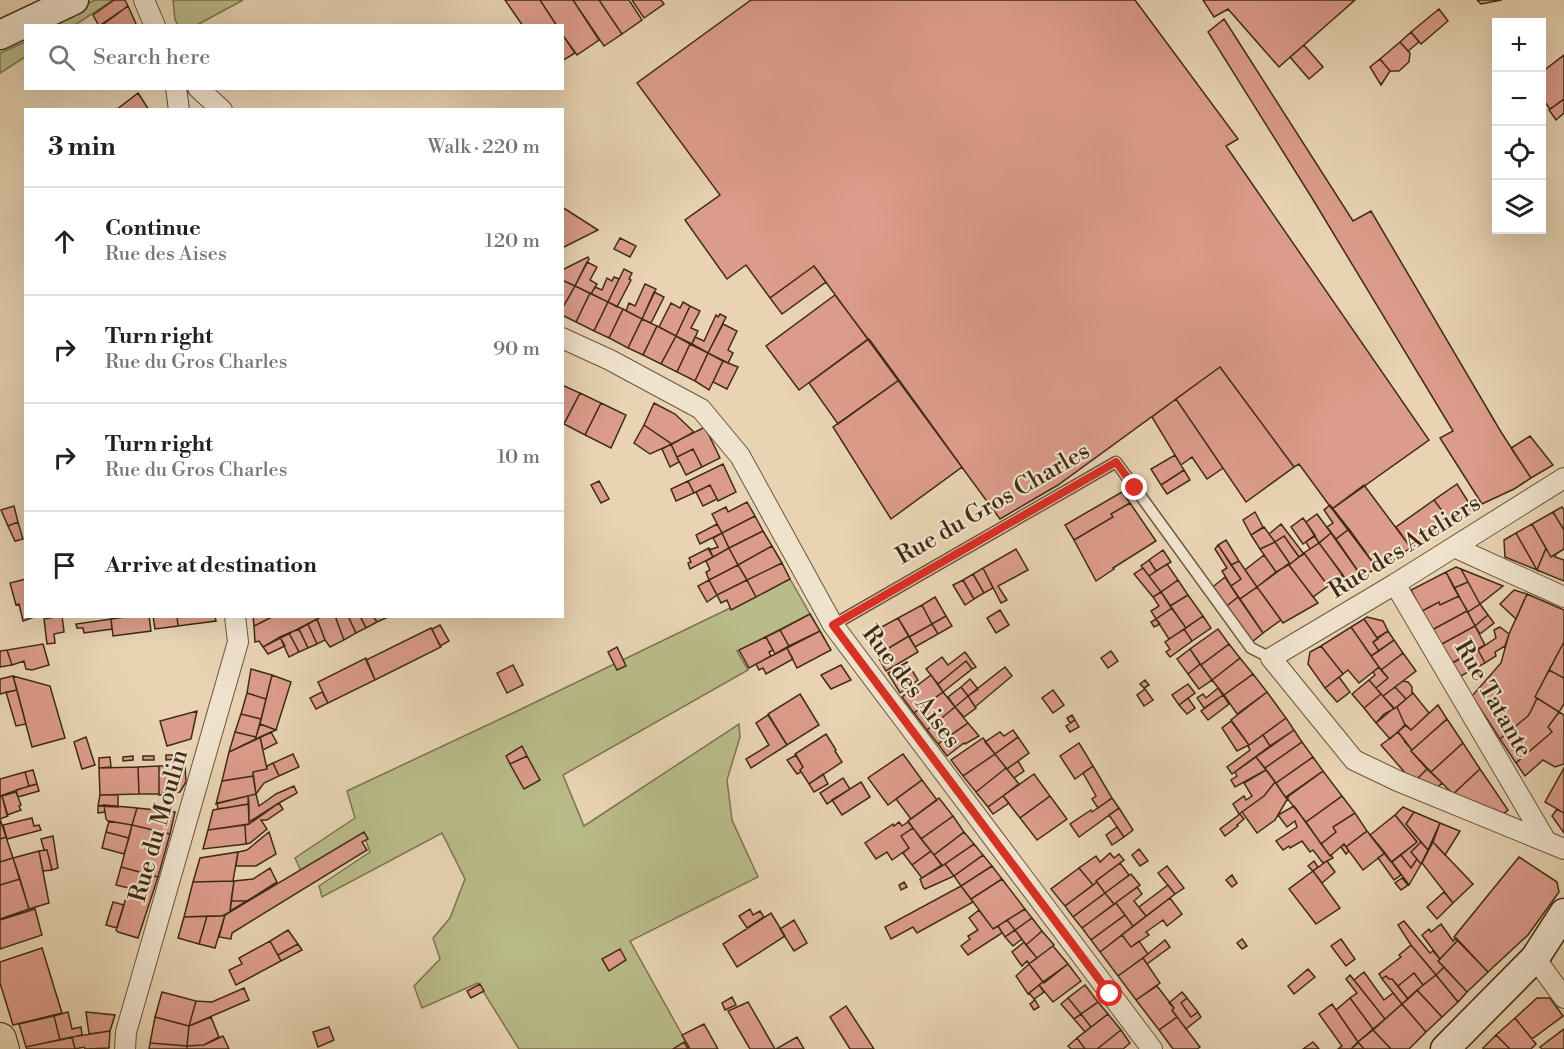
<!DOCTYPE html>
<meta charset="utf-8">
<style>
:root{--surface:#fff;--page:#f2f2f2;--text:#202124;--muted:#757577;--line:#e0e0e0}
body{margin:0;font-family:"Libre Bodoni",serif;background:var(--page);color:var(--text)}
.controls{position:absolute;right:18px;top:18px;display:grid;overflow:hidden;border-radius:0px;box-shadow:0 6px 24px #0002}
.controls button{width:54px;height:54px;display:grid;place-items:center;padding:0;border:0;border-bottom:2px solid var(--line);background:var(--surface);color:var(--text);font:30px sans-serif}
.stop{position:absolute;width:18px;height:18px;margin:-14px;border:4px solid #d93025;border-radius:50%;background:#fff}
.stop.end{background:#d93025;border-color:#fff;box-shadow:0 2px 6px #0008}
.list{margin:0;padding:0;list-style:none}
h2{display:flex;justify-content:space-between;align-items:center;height:78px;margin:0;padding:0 24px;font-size:26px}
h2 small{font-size:20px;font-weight:400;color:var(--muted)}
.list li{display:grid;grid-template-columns:39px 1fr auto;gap:18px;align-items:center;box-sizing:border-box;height:108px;padding:0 24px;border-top:2px solid var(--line)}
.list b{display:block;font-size:22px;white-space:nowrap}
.list p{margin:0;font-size:20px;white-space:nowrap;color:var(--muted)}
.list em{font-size:20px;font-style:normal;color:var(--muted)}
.icon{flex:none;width:33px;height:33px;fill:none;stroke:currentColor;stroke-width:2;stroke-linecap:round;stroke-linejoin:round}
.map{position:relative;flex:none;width:1564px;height:1049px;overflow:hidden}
.search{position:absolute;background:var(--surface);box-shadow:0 6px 24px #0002;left:24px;top:24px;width:540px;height:66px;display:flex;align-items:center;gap:15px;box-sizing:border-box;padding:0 21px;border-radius:0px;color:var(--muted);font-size:22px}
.panel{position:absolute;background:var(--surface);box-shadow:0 6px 24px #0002;left:24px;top:108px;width:540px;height:510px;border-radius:0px}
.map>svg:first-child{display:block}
.green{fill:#b9bc8a;stroke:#7d744f;stroke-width:1.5}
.building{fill:#dc9c8b;stroke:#412b14;stroke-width:1.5}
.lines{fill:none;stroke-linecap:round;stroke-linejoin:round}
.service-casing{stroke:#6b553c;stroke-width:13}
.minor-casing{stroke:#6b553c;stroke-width:22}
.secondary-casing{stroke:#412b14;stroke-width:31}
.primary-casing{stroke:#412b14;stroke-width:34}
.service{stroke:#f0e3ce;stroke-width:10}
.minor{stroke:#f0e3ce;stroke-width:20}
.secondary{stroke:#f0e3ce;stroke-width:28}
.primary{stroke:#e8d4b3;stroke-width:32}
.route{stroke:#d93025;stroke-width:8}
.labels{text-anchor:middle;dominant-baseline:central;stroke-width:4.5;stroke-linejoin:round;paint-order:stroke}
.street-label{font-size:24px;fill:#412b14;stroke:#f0e3ce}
</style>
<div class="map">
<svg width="1564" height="1049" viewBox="0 0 1564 1049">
<rect width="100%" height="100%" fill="#e8d4b3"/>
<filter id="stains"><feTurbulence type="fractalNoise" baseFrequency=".00333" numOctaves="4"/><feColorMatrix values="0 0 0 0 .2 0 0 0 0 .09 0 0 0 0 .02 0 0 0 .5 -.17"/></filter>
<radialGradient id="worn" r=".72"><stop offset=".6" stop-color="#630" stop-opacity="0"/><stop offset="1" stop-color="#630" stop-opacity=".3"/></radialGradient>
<path class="green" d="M95,0H113L75,25L57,26L74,10Z
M173,0H243L197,25H178L175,20Z
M25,42V57L0,73V53Z
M790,579L810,614L737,651L748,670L563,775L584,826L739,724L740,737L727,780L732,820L758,877L630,941L690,1049H519L478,983L422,1008L414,986L440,959L433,938L450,918L465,879L442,833L322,897L319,886L370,852L364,835L301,871L295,858L355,818L347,791L513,713Z"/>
<path class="building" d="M114,0H125L128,6L99,26L93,15Z
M505,0H540L557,26H523Z
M540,0H573L599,40L577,55L562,34V26H557Z
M573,0H599L622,34L604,46Z
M599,0H629L642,20L622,34Z
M632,0H661L664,4L644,18Z
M751,0H1135L1238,139L1226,146L1429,440L1332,509L1299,464L1294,467L1220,367L1058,485L1000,519L814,266L770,298L746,265L727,279L685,220L720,195L637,83Z
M1203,0H1355L1279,67L1228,9L1214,17Z
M1477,0H1502L1481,4Z
M128,6L137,26H101Z
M1439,9L1448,21L1421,44L1411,32Z
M1224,19L1353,221L1371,211L1501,432L1531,478L1514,489L1482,504L1440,438L1453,431L1312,198L1208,32Z
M1411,32L1419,42L1408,51L1400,42Z
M562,34L575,53L562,61Z
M1400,42L1410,53L1409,62L1399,71H1390L1380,59Z
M1304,45L1323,67L1309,79L1290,57Z
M1564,55V99L1550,109L1542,98V72Z
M1380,59L1390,71L1381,85L1370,67Z
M138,93L149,110H116Z
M1564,99V113L1556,120L1549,110Z
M562,207L598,230L562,248Z
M620,238L636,246L630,257L614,249Z
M588,257L589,259L575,286L562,280V270Z
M587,262L597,267L590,280L597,284L591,294L575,286Z
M814,266L826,282L782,314L770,298Z
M624,269L632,273L629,279L631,280L617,307L608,302Z
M614,277L619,279L608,302L591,294L595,287L602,290L607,278L612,281Z
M562,280L575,286L562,309Z
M645,284L656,289L642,319L626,311L629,303L635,306Z
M575,286L590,293L576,322L562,315V309Z
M654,292L664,297L651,323L642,319Z
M590,293L608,302L594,331L576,322Z
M835,295L868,339L799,390L766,346Z
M608,302L623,309L609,338L594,331Z
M683,302L690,306L676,336L659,327L671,303L680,308Z
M690,306L700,311L691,328L698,331L692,344L676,336Z
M623,309L642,319L628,348L609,338Z
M720,314L726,317L708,353L692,344L695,337L704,341L716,315L718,317Z
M642,319L657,326L643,355L628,348Z
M723,324L737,331L728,350L733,353L728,363L708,353Z
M657,326L676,336L661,364L643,355Z
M676,336L690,344L677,372L661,364Z
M869,339L899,380L838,424L809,383Z
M690,344L708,353L695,381L677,372Z
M708,353L723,361L709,390L695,381Z
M723,361L738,367L727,389L713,382Z
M1220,367L1294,467L1246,502L1176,399Z
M899,380L962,467L891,519L833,427Z
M562,385L580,393L565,422L562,421Z
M580,393L601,403L585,435L564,424Z
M1176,399L1223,468L1207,479L1192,457L1181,465L1152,417Z
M601,403L626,415L611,448L585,435Z
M654,403L675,414L694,432L672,444L644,425Z
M644,425L672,444L650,454L634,443Z
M705,427L720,458L702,467L693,449L677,457L671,444Z
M1530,436L1553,465L1531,478L1511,448Z
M671,444L679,462L670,467L662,449Z
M693,449L702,467L686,475L677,457Z
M1175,455L1184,470L1161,485L1151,469Z
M723,464L736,492L718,501L710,485L694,493L688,481Z
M1184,470L1190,480L1167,494L1161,485Z
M599,481L609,499L601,503L591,485Z
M688,481L694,493L676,501L671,489Z
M1457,484L1474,511L1452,524L1434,500Z
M710,485L717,499L703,506L696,492Z
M1364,485L1411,548L1377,568L1332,509Z
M1122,492L1130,503L1111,514L1113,517L1074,540L1065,525Z
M1434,500L1452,524L1411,548L1396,527Z
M747,502L755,516L722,533L712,514L726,507L728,512Z
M1130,503L1156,541L1113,568L1114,569L1096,581L1074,540L1113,517L1111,514Z
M1330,505L1349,529L1336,539L1327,527L1333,523L1324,510Z
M14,506L18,522L8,526L1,510Z
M1562,507L1564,510V530L1553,512Z
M1255,512L1263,527L1251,535L1243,520Z
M1553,512L1564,530V549L1551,557L1532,524Z
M1317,514L1331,533L1319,543L1306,522Z
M755,516L763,531L729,548L722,533Z
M1303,518L1315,535L1303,544L1291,527Z
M18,522L23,539L15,541L8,526Z
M717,524L722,533L700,544L696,535Z
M1281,524L1304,554L1299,557L1284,536L1275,542L1269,534Z
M1532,524L1546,548L1537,570L1516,533Z
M1264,527L1275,542L1260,549L1251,535Z
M1349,529L1377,568L1362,577L1336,539Z
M763,531L772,546L738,565L729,548Z
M722,533L729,548L713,557L709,550L718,547L713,538Z
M1331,533L1362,577L1349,584L1319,543Z
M1516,533L1537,570L1505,557L1504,540Z
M1284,536L1299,557L1290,564L1275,542Z
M1315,536L1319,543L1310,549L1306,542Z
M1226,540L1239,561L1231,565L1218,545Z
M1275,542L1290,564L1276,572L1260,549Z
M1319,543L1343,575L1328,586L1304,553Z
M1218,545L1241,579L1231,586L1222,571L1227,568L1215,549Z
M772,546L782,563L747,580L738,565Z
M709,548L713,557L690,569L688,563L691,562L689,558Z
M729,548L738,565L709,580L706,572L710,570L706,561Z
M1546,548L1551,557L1556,554L1555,557L1564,560V581L1537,570Z
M1016,549L1028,570L998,586L1007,600L1001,603L983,568Z
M1163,550L1171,562L1156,571L1149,560Z
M1304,553L1328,586L1313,597L1289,565Z
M1264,555L1276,572L1257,587L1245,570Z
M1149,560L1156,571L1149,576L1141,566Z
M1239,561L1257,587L1240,599L1231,586L1241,579L1231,565Z
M782,563L790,579L756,597L747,580Z
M1167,564L1178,580L1161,592L1149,576Z
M1288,564L1318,603L1283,623L1257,587Z
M738,565L747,580L717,595L709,580Z
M1456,567L1461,569L1468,582L1454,588L1446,572Z
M983,568L993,588L984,593L973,574Z
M1143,568L1161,592L1153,597L1134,574Z
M1461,569L1503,586L1480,604Z
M1446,572L1459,596L1440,605L1439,602L1422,611L1411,590Z
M973,574L984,593L974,599L963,580Z
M1225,577L1238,597L1224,608L1209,590Z
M26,579V616H37L23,621L19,604L16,605L10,583Z
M709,580L717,595L707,602L698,586Z
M747,580L756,597L731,610L727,600L721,603L717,595Z
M963,580L974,599L965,605L953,585Z
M1178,580L1188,595L1170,606L1161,592Z
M1468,582L1480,604L1468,612L1454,588Z
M1257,587L1281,620L1263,633L1240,599Z
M1514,590L1527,594L1516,619L1500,604Z
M1161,592L1172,608L1156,619L1151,611L1159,606L1153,597Z
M1527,594L1564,610V642L1535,697L1537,698L1531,711L1528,716L1500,739L1472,696L1501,663L1509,634Z
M1188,595L1203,616L1186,628L1170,606Z
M1459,596L1467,611L1432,630L1422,611L1439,602L1440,605Z
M935,597L946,616L932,624L922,605Z
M1238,597L1263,633L1252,642L1224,608Z
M1480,604L1488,615L1475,626L1468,612Z
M922,605L932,624L909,637L898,618Z
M1172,608L1186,628L1169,639L1156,619Z
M1000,610L1009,625L996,633L987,618Z
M1467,611L1475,626L1440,645L1432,630Z
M810,614L820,631L789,646L780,630Z
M1488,615L1494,623L1480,634L1475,626Z
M62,616L64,632L54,634L55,643L47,644L44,619Z
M133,616H149L151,631L113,636L111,619Z
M153,616H177L178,626L155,629Z
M177,616H215L216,621L178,626Z
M253,616H274L254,626Z
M274,616H323L263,647L259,641L255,642L254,626Z
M323,616H335L344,640L330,647L325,640L317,619Z
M335,616H348L356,633L344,640Z
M348,616H360L366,628L356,633Z
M360,616H373L377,622L366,628Z
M373,616H387L388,617L377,622Z
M946,616L952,626L938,634L932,624Z
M1203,616L1211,628L1192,641L1184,629Z
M1367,617L1383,621L1388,631L1377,638L1364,619Z
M898,618L909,636L877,655L868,641L869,634Z
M111,619L112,629L84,633L83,628H77L76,624Z
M317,619L325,640L317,644L308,624Z
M1156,619L1160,624L1154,627L1151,622Z
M1364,619L1378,639L1373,642L1379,651L1371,656L1351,627Z
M308,624L317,644L308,648L299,629Z
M932,624L938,634L915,647L909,637Z
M440,625L449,641L440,646L432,629Z
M1475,626L1485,645L1450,664L1440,645Z
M1351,627L1379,667L1359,683L1348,670L1343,674L1321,646Z
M1500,627L1509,634L1505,646L1495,652L1496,656L1485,663L1478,650L1496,638L1494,630Z
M431,628L441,647L375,680L366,660Z
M299,629L308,648L299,652L289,633Z
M1184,629L1192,641L1170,657L1166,652L1170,649L1165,642Z
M1218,629L1229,644L1201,665L1190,649Z
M780,630L789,646L775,654L766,637Z
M820,631L831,650L797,668L787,648Z
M1388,631L1394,640L1379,651L1373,642Z
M289,633L299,652L289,657L280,637Z
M909,636L918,652L886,671L877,655Z
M280,637L285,646L268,654L263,647Z
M766,637L773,650L769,652L771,656L749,668L739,650Z
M1394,640L1403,653L1381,670L1371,656Z
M1564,642V678L1549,670Z
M43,644L49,665L32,670L26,669L24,661L12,665L7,650Z
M1229,644L1240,658L1212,680L1201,665Z
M1321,646L1343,674L1325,688L1308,664L1310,652Z
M617,647L626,666L617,670L608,652Z
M787,648L793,659L766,674L763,668L759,670L756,664Z
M1190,649L1200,664L1188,674L1177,659Z
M7,650L12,665L0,667V651Z
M1478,650L1485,663L1459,677L1450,664Z
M1111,651L1118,661L1108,668L1101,658Z
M965,652L976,667L972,669L966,661L938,684L926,669L942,657L948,665Z
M1403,653L1416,671L1383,696L1376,688L1388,678L1381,670Z
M366,658L375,680L328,703L318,682Z
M1240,658L1253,674L1224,695L1212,680Z
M966,661L972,669L943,692L938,684Z
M907,662L918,680L900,693L888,673Z
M1200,664L1212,680L1199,689L1188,674Z
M513,665L523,685L507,693L497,673Z
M841,665L851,680L831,689L821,675Z
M1005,667L1012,676L975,707L968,696Z
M1379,667L1388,678L1376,688L1369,680L1375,675L1373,672Z
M251,669L272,675L266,699L247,693Z
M1549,670L1564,678V704L1559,712L1535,697Z
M1253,674L1267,692L1237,714L1224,695Z
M272,675L291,682L276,730L260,724Z
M931,675L943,692L914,713L902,697Z
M13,676L50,686L65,738L32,747Z
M13,676L17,690L0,694V679Z
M1339,677L1350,692L1337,702L1325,688Z
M970,679L978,689L968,696L961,687Z
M1145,680L1149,685L1144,688L1140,684Z
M1369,680L1381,694L1364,708L1352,694Z
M1403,681L1408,682L1412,687V694L1406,699L1395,687Z
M1188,684L1195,693L1179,705L1172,695Z
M961,687L968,696L955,707L948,697Z
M1395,687L1406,699L1394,709L1383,696Z
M1218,688L1223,695L1204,708L1197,698L1203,694L1206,698Z
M1145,689L1153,700L1144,706L1137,695Z
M17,690L26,724L16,726L6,692Z
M1053,690L1064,705L1053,713L1042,698Z
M322,692L328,703L316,709L310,698Z
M943,692L955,707L927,730L914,713Z
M1267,692L1286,718L1249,745L1231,720Z
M247,693L266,699L261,719L241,714Z
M1413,693L1429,713L1411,730L1405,725L1397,707Z
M800,694L819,725L787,745L768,714Z
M1381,694L1394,708L1376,723L1364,708Z
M1223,695L1229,704L1208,720L1201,711Z
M968,696L976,708L964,717L955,707Z
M1188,698L1195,708L1187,714L1179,705Z
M1537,698L1559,712L1548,727L1552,732L1516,763L1500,739L1528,716L1531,711Z
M1438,705L1447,719L1412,750L1398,732L1406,725L1411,730Z
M955,707L968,723L938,744L927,730Z
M1397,707L1405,725L1390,739L1376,723L1384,714Z
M197,711L191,739L167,746L160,721Z
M1559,712L1564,715V764L1555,767L1543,760L1525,776L1516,763L1552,732L1548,727Z
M241,714L261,719L256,737L235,732Z
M768,715L787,745L751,768L746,759L769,745L756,723Z
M1072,715L1075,720L1070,723L1067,718Z
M1286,718L1294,730L1270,746L1263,735Z
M1447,719L1463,743L1431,772L1411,751Z
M1075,720L1079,727L1070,732L1066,726Z
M1231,721L1249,745L1237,751L1222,728Z
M968,723L979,736L965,744L964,743L947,756L938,744Z
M260,724L276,730L255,740Z
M1013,730L1018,737L995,754L985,742L1000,732L1004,736Z
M1294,730L1302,742L1265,768L1256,757Z
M235,732L256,737L255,740L229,752Z
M271,732L277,743L263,750L260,737Z
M1398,732L1406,742H1405L1412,750L1411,751L1427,769L1417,779L1407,775L1381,745Z
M826,734L836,750L835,751L842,762L809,784L800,770L803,767L795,754Z
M1263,735L1270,746L1232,774L1227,767L1250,750L1248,746Z
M86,737L95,765L82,769L74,742Z
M260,737L267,769L253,772V776L222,781L229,752Z
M1018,737L1029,753L1007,769L995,754Z
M983,738L995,754L963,776L951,760Z
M1302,742L1313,757L1276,783L1265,768Z
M1079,743L1093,766L1075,779L1060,756Z
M1463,743L1480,769L1453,794L1431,772Z
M522,746L527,756L510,764L506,756Z
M293,754L299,767L279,776L273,763Z
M903,754L922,780L888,805L868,778Z
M995,754L1006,768L976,792L963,776Z
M166,755H176L177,759L166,760Z
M796,755L803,767L800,770L801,772L797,774L787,760Z
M133,756V760L123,761V757Z
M143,756H154V760H143Z
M527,756L540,780L524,789L510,764Z
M110,757L111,767L99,768V758Z
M1256,757L1266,770L1235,787L1231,780L1237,776L1235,772Z
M1313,757L1323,771L1286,798L1276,783Z
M1018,761L1024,771L1014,778L1007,769Z
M273,763L279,776L264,783L256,794L253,772L267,769V766Z
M159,766V794H139L138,767Z
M159,766H185L186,782L180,792L164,793V795H159Z
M1093,766L1112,798L1098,808L1092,799L1096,796L1083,773Z
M138,767L139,794L100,795L99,768Z
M1006,768L1019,784L988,807L976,792Z
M1564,768V813L1545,802Z
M1427,769L1442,783L1436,789L1417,779Z
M1480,769L1508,810L1501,816L1450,797Z
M33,770L37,784L29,786L25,772Z
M1266,770L1275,782L1264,796L1239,814L1233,804L1244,796L1246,800L1252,796L1244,783Z
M1323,771L1342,796L1306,822L1286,797Z
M25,772L29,786L0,796V779Z
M823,774L828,784L814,792L809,784Z
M1034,774L1050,796L1020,818L1003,796Z
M253,776L256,794L216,804L222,781Z
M843,778L850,789L827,804L820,793Z
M922,780L937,800L911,819L896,799Z
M861,782L870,797L842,815L832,800Z
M1275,782L1286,798H1288L1275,820L1257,833L1242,812L1264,796Z
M37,784L39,791L18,797L16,790Z
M294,786L297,793L279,803L249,822L248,796L256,794L259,806L276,794Z
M16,792L21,805L19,806L21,810L7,815L2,796Z
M100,795H118V807L98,806Z
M0,796H2L8,816L0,819Z
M248,796L249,804L218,809L217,803Z
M1003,796L1009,803L993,814L988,807Z
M1050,796L1067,819L1037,840L1020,818Z
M1342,796L1355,813L1333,827L1336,832L1321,844L1306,822Z
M939,798L953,816L921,839L908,821Z
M1112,798L1119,808L1079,837L1070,824L1091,810L1092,812Z
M279,803L283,809L267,820H261L267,829L250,843L246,844L245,825L249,824Z
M249,804V824L208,830L213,810Z
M104,805L105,812L98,813V806Z
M104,805L137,808L132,825L108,821L106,819Z
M1294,806L1330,856L1331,855L1333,858L1323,863L1313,850L1310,852L1302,841L1290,848L1289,846L1283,850L1276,841L1297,827L1295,821L1287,827L1278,815Z
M1403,807L1414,812L1406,824L1421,842L1411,852L1417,859L1411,868L1401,855L1417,842L1395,815Z
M137,808L175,812L170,834L132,825Z
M1119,808L1133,830L1124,837L1109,815Z
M1557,809L1564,813V833L1552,816Z
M1414,812L1440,823L1428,850L1406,824Z
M1355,813L1367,831L1346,847L1344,844L1330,856L1321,844L1336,832L1333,827Z
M1240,814L1244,819L1237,825L1238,826L1225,836L1220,829Z
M1395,815L1417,842L1391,862L1370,835Z
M953,816L964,832L934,855L921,839Z
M32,818L34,826L39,825L41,830L7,839L3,825Z
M0,819L6,837L0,839Z
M109,821L132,825L129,838L106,832Z
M899,822L902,826L908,822L913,828L901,836L909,848L892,860L887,852L876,859L865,843L893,824L894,826Z
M1440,823L1460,831L1445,855L1433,842Z
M132,825L170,834L158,877L121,867Z
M245,825L246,844L203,849L208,830Z
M1117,827L1124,837L1112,845L1106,835Z
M913,828L931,851L912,865L903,853L909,848L901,836Z
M1367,831L1385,853L1363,870L1346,847Z
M106,832L129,838L124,854L102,848Z
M269,832L276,854L256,866H236L238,852L247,850Z
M364,832L368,839L362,842L367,850L232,933L231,939L219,937L225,915Z
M964,832L974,844L942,866L934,855Z
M53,836L58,868L52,870L47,850H44L41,839Z
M6,837L13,858L0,862V839Z
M1421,842L1428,850L1421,864L1411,852Z
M1433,842L1473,884L1453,903L1422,863Z
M974,844L983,855L954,876L945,864Z
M1344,844L1349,851L1346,854L1341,847Z
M1139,849L1148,861L1140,866L1132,855Z
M47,850L52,870L43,871L39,851Z
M39,851L49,903L29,909L13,858Z
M931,851L942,865L922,878L912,865Z
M238,852L233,881L193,882L200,858Z
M1110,853L1114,858L1119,854L1124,860L1096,881L1097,882L1093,885L1079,868L1096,856L1100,862Z
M1385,853L1401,875L1394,880L1378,858Z
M983,855L992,866L961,886L954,876Z
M1401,855L1411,868L1417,859L1421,864L1409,885L1392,862Z
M1519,857L1557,882L1559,892L1528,935L1488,972L1454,937Z
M13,858L20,879L0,885V862Z
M1314,861L1318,867L1313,871L1308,866Z
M1327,861L1335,872L1322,883L1313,871Z
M1120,863L1129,875L1105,893L1096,881Z
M945,864L954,876L925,889L923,887L920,879Z
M992,866L1002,879L971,899L961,886Z
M1167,866L1184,888L1175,894L1158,873Z
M121,867L158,877L138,938L118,932L116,930L129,888L116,885Z
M270,868L277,882L247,901H231L234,881L253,879Z
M1079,868L1093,885L1065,906L1051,889Z
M1313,871L1340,908L1316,924L1289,889Z
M1131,874L1140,885L1114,904L1105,893Z
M1232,875L1237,883L1232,887L1226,880Z
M1402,878L1408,885L1401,890L1395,883Z
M20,879L29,909L0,919V885Z
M1002,879L1025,909L993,929L971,899Z
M234,881L230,912L222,916L184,917L193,882Z
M904,882L907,887L901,890L899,885Z
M1097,882L1105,893L1073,917L1065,906Z
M1168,885L1175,894L1146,916L1139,907Z
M961,886L973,902L917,933L913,927L891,939L885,927Z
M1137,887L1142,894L1134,901L1146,916L1133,926L1116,903L1114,904Z
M1444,892L1453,903L1437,919L1427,907Z
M1105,893L1114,904L1082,928L1073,917Z
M1170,898L1182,914L1167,926L1163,920L1146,932L1149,935L1131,947L1122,935Z
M231,901H247L230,911Z
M113,902L124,905L117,928L106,925Z
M1116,903L1125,915L1091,940L1082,928Z
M35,909L42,935L0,949V920Z
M750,909L753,915L760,911L764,917L747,928L739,916Z
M1025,909L1032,918L1015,930L1007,920Z
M979,910L993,929L998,926L1002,933L968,955L961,946L970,939L968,936L978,930L969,918Z
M771,913L785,936L737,967L723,944Z
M225,915L215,948L199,944L207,916H222Z
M1125,915L1133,926L1100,952L1091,940Z
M207,916L199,944L178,938L184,917Z
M1032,918L1042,931L1026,945L1015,930Z
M794,920L807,943L794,951L780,929Z
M1007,920L1015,930L1005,937L998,926Z
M1404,921L1430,953L1433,951L1440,959L1438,961L1444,967L1436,975L1411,945L1398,925Z
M1441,924L1453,941L1456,938L1458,940L1440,959L1422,935L1429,929L1431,932Z
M288,930L298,944L278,955L270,941Z
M1015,930L1022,939L1013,946L1005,937Z
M1042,931L1054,945L1037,958L1026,945Z
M1122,935L1131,947L1139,941L1148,954L1118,976L1100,952Z
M1242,939L1247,946L1242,949L1237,943Z
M1341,939L1355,959L1346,966L1331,946Z
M1165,940L1170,947L1147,964L1143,958Z
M1458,940L1488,972L1467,992L1438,961Z
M270,941L281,961L236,985L229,970L242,964L239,958Z
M1024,942L1037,958L1029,964L1027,961L1022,966L1012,952Z
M298,944L302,950L281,961L278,955Z
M1411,945L1436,975L1423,985L1414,973L1398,986L1392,979H1389L1386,976L1382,979L1379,974L1401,957L1399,955Z
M1053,946L1068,964L1044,983L1029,964Z
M42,948L62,1013L13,1025L0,983V962Z
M620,949L626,960L609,971L602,959Z
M1143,958L1160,983L1136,1000L1118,976Z
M1029,964L1043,982L1028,994L1016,976Z
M1068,964L1081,981L1053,1002L1039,985Z
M1444,967L1467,992L1458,1002L1436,975Z
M1308,969L1315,977L1294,994L1288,986Z
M1364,972L1384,1000L1393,993L1402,1004L1385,1019L1354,980Z
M1414,973L1423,985L1408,999L1398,986Z
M1350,975L1385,1019L1373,1029L1350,998L1357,993L1346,979Z
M1436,975L1458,1002L1442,1017L1417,990Z
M1386,976L1389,979H1392L1408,999L1402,1004L1382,979Z
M480,984L484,991L471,998L467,991Z
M1039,985L1044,992L1034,999L1029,993Z
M1085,985L1098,1002L1081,1014L1068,998Z
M1157,986L1174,1008L1172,1010L1177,1017L1159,1030L1136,1000Z
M244,988L249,1000L189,1026L196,1001L212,1002Z
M1417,990L1442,1017L1426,1032L1402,1004Z
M162,992L196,1001L189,1026L155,1017Z
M1182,992L1187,998L1181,1003L1191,1017L1198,1012L1201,1017L1186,1029L1172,1010L1174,1008L1169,1003Z
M732,997L736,1005L725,1010L722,1003Z
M1068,998L1081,1014L1074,1019L1061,1004Z
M1187,998L1198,1012L1191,1017L1181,1003Z
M1350,998L1373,1029L1358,1042L1336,1010Z
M1537,998H1550L1563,1016L1532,1039L1515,1018Z
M1035,1000L1039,1007L1034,1010L1030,1004Z
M748,1002L775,1049H750L728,1011Z
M1098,1002L1108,1014L1091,1027L1081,1014Z
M1332,1004L1358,1042L1351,1049H1338L1342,1046L1319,1014Z
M1402,1004L1426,1032L1409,1049H1391L1373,1030Z
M846,1006L874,1049H850L830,1017Z
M68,1012L72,1029L81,1027L82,1035L60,1040L54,1016Z
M86,1012L115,1015L110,1031L89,1034Z
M1081,1014L1091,1027L1085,1032L1074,1019Z
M1108,1014L1121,1030L1097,1049H1085L1077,1038Z
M54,1016L60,1040L26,1047L19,1024Z
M155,1017L189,1026L187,1046L150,1043Z
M211,1017L219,1037L204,1045L187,1046L189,1026Z
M1177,1017L1200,1047L1197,1049H1173L1159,1030Z
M1515,1018L1536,1044L1531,1049H1510L1496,1035Z
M704,1024L718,1049H690L682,1035Z
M329,1027L334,1040L318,1047L313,1032Z
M1564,1029V1049H1542L1540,1047Z
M1121,1030L1130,1043L1123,1049H1097Z
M1373,1030L1391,1049H1364L1358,1042Z
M110,1031L109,1048L85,1049L84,1047L75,1049L72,1037Z
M1496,1035L1510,1049H1483V1048Z
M223,1036L229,1049H187V1046L204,1045Z
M72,1037L75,1049H27L26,1047Z
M797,1037L804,1049H776Z
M1077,1038L1085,1049H1071L1068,1046Z
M684,1042L688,1049H673Z
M1313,1042L1319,1049H1303Z
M1358,1042L1364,1049H1351L1358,1043Z
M150,1043L187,1046V1049H149Z"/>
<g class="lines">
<defs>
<path id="service" d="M833,625L1116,462L1251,648L1271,658"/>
<path id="minor" d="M144,0L155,26
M176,88L179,110
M198,88L222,110
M562,338L610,360L701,409L740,456L833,625L1152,1049
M1564,478L1395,584L1271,658L1354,760L1398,781L1564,849
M1454,547L1564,597
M1395,584L1546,841
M1535,958L1564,998
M125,1049L126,1032L238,642L235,616"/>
<path id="secondary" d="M0,35L74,0
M1445,1049L1535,958L1564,913"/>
<path id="primary" d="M0,1039L3,1049"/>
</defs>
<use href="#service" class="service-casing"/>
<use href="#minor" class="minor-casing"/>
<use href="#secondary" class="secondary-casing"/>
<use href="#primary" class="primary-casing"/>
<use href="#service" class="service"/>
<use href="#minor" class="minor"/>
<use href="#secondary" class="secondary"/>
<use href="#primary" class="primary"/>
</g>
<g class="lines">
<path class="route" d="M1110,994L833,625L1116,462L1135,488"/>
</g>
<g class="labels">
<g class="street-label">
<text transform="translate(993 504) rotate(-30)">Rue du Gros Charles</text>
<text transform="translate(1405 547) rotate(-32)">Rue des Ateliers</text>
<text transform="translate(911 687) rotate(53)">Rue des Aises</text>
<text transform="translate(1493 699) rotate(60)">Rue Tatante</text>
<text transform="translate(159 826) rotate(-74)">Rue du Moulin</text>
</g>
</g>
<rect width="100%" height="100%" filter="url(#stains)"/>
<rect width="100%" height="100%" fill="url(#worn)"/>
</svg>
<div class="controls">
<button>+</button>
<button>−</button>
<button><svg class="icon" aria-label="locate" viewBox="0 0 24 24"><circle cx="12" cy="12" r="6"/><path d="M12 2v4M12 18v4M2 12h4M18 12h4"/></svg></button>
<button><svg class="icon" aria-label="layers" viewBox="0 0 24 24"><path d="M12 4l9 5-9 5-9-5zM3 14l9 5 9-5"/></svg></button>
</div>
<div class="stop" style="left:1110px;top:994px"></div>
<div class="stop end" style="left:1135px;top:488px"></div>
<div class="search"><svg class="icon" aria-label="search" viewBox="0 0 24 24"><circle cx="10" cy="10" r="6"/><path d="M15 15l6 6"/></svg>Search here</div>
<section class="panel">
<h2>3 min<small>Walk · 220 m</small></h2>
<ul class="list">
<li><svg class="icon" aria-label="ahead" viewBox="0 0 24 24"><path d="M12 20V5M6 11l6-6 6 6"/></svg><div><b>Continue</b><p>Rue des Aises</p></div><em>120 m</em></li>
<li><svg class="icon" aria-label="right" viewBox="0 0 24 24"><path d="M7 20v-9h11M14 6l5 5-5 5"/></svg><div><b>Turn right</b><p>Rue du Gros Charles</p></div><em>90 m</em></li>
<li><svg class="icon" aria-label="right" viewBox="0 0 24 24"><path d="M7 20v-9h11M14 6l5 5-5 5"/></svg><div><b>Turn right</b><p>Rue du Gros Charles</p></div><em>10 m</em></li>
<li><svg class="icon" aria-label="arrive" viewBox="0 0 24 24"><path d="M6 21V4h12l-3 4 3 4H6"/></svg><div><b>Arrive at destination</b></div></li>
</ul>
</section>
</div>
